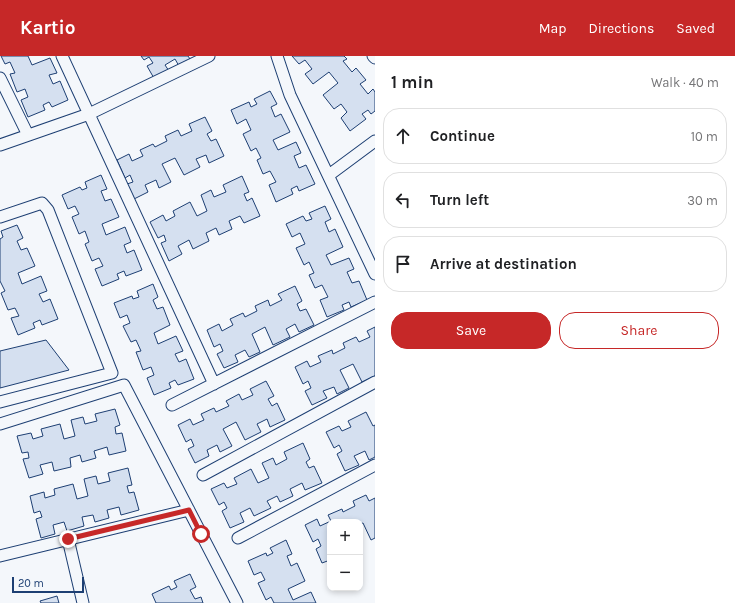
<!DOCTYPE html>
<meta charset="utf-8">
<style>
:root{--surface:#fff;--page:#f6f6f6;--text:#202124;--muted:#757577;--line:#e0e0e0;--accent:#c62828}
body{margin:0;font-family:Karla,sans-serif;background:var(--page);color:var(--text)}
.controls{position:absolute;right:12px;bottom:12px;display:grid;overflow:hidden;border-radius:8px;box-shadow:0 2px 6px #0003}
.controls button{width:36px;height:36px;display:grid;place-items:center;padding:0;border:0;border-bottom:1px solid var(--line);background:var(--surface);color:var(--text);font:20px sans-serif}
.scale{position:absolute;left:12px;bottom:10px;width:72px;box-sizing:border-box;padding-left:4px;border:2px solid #1d3f73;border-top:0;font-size:11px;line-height:14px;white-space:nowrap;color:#1d3f73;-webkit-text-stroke:3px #f4f7fb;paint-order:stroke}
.stop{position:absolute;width:12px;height:12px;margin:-9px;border:3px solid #c62828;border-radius:50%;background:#fff}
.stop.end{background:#c62828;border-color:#fff;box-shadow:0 1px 4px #0008}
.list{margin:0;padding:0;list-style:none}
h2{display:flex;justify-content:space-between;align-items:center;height:52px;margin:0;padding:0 16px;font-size:17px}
h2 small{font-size:13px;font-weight:400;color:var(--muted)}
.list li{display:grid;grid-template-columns:26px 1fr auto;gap:12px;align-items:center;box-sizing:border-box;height:56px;margin:0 8px 8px;padding:0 8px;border:1px solid var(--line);border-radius:16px}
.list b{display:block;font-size:15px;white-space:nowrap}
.list em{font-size:13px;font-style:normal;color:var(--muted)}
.actions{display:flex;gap:8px;padding:12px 16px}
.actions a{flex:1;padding:9px 0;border:1px solid var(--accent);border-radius:16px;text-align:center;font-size:14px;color:var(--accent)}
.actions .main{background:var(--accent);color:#fff}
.icon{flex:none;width:22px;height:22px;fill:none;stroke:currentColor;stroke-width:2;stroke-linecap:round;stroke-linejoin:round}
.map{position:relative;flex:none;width:375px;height:547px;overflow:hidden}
header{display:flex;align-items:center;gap:24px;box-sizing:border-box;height:56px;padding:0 20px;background:var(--accent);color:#fff}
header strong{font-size:19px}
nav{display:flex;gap:22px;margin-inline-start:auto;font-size:14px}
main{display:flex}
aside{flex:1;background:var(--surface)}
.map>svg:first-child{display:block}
.building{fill:#d5e0f0;stroke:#1d3f73}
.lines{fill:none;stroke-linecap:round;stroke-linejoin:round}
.service-casing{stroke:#1d3f73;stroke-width:13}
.service{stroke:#f4f7fb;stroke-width:11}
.route{stroke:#c62828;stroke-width:5}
</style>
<header>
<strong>Kartio</strong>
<nav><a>Map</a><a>Directions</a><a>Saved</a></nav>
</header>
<main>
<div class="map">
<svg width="375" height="547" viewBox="0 0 375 547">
<rect width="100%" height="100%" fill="#f4f7fb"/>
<path class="building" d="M1,0H28L32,9L50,2L57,17L49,19L53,28L60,25L68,44L52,51L49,46L43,49L45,54L28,61L21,44L28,41L25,33L17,36L10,18L15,17L10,6L5,8Z
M141,0H188L190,3L179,10L175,3L165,9L169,15L155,24L147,10L153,7L149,1L144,4Z
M292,0H344L347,3L343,5L352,16L356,12L366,24L360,28L368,38L373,33L375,36V55L371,58L368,54L362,58L366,63L350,75L341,62L347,56L341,48L334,53L323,39L338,27L329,16L313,28L305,18L312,13L305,4L299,8Z
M270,35L277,48L271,51L275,61L281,58L290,76L273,84L278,94L296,86L301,97L294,100L299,112L306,109L315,128L299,135L297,130L291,133L293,138L276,146L269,129L276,126L270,115L263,118L257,104L261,102L256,92L251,95L243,78L251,74L246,63L237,68L231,54L249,46L251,51L257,48L254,43Z
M205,61L212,75L207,78L211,85L216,83L224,100L209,107L206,99L196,103L200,111L184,119L175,102L162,108L171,126L159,132L156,124L145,129L148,136L134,143L127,128L133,126L130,119L125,122L117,104L129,98L132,105L143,100L140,94L153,88L155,91L167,85L165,80L178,74L181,80L192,75L189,68Z
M101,119L107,133L101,135L105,145L111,143L119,161L102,168L106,179L125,171L131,186L124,189L127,197L134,194L142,214L126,220L124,215L117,218L119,223L102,230L95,213L103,210L99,202L92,205L85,188L89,186L85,175L79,178L72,161L79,158L75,150L68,153L62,139L80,131L82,134L87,132L85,126Z
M242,120L249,136L244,138L247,145L252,142L260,160L244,167L240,160L229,165L232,173L219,179L216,172L206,177L209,185L193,193L189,184L178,190L182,198L169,205L161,187L166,185L164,179L158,182L150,166L163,159L166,165L175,160L173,155L190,146L197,160L207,155L201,139L211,134L214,141L226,136L223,129Z
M325,150L331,163L325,166L329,176L335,173L343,191L326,199L331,209L349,202L354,213L347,216L352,227L359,225L367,244L351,251L349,246L342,249L344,254L327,261L320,244L328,241L322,229L315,232L309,219L314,217L309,206L304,209L296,192L305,188L300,177L292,181L286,168L303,160L306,165L312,163L309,157Z
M17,169L23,182L17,185L21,194L27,192L35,210L18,217L22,228L41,220L47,235L39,238L43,246L50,243L58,263L42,269L40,264L33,267L35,272L18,279L11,262L19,260L15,252L8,254L1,237L5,235L0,225V183L3,181L1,175Z
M153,228L158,241L153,244L157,253L163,251L170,269L154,277L158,288L176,280L183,295L175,298L179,306L186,303L194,323L178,329L175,324L169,327L171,332L154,339L147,322L154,319L151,311L143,314L136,296L141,295L136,284L131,286L123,270L130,267L127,259L120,262L114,247L132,240L133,243L139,241L137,235Z
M295,230L302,245L297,248L300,255L306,253L314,269L299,276L295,268L286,273L290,281L273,289L265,271L252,278L260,296L249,301L245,294L235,299L238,306L224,312L217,298L223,295L220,288L214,291L207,274L219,268L222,275L233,269L230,263L243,257L245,261L257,255L255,250L268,244L270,250L282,244L278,238Z
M375,271V320L362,326L353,308L340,314L349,332L337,338L334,331L323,335L327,342L312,349L305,335L311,332L308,325L303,328L295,311L307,305L310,311L321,306L318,300L332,294L333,298L345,292L343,287L356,281L359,286L370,281L367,275Z
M46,284L69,314L0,332V295Z
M266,325L274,340L268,343L272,350L277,347L285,364L270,371L267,363L257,368L261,376L245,384L236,366L223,373L232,390L220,396L217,389L207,394L209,400L195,407L188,393L194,390L191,383L186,386L178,369L190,363L193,369L204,364L201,358L214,352L216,356L229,350L226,345L239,338L242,344L253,339L250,333Z
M115,353L120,369L115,371L116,378L122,377L126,395L109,399L107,391L94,395L96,402L82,406L80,399L70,402L71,411L54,415L52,406L40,409L43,418L29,422L23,403L29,402L28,396L22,397L17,380L31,377L33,383L43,380L41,373L60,368L64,383L75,380L71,364L83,361L85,368L97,365L95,358Z
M366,356L373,370L375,369V401L369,404L365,395L354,400L359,409L345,415L337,398L342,395L339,389L334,392L326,376L339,370L342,375L351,371L348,365Z
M303,387L310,403L306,406L309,412L314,410L322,427L305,434L302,427L290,433L293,440L280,446L277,440L267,445L271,452L254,460L250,452L240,457L244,466L230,472L222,455L227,452L224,446L219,449L211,433L224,427L227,432L237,428L234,422L251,413L258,427L269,422L262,407L273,402L276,409L287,403L284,396Z
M128,412L132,429L127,430L129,437L134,436L139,454L121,459L119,451L107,454L109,462L95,466L93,459L82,461L84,470L67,475L64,466L53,469L55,478L41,482L36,463L42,461L40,455L34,457L30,440L44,436L45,442L55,439L54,433L73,428L77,443L88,440L84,423L96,420L98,428L110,425L108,417Z
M366,439L369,445L375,442V482L371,484L363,467L360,468V466H330V504L322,507L316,493L321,490L318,483L313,486L305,469L317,463L320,470L331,465L328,459L342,453L343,456L355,450L353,445Z
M286,484L292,498L287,500L291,510L297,507L305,525L288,533L293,544L311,536L316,547H274L271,541L266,544L258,527L265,524L261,516L254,519L248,505L266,497L267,500L273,497L270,492Z
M190,518L196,531L190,534L195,543L201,541L203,547H156L152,538L169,530L171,534L177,531L174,525Z
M57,540L59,547H41L40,545Z"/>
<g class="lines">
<defs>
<path id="service" d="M62,0L214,328
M277,0L290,39L375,218
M373,0L375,2
M0,22L28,79
M0,89L89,58L209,0
M329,119L375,85
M0,161L42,147L48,154L112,317L0,346
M172,349L375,246
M0,368L124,329L237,547
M203,419L375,326
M238,482L375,409
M68,483L83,547
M0,500L189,454"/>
</defs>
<use href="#service" class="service-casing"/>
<use href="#service" class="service"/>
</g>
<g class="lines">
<path class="route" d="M68,483L189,454L201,478"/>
</g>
</svg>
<div class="controls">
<button>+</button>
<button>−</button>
</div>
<div class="scale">20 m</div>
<div class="stop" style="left:201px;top:478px"></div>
<div class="stop end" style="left:68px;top:483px"></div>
</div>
<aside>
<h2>1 min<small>Walk · 40 m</small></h2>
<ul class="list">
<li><svg class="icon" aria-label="ahead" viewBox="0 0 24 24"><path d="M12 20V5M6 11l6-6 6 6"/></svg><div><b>Continue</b></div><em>10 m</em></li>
<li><svg class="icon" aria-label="left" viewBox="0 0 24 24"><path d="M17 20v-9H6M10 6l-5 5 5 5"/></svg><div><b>Turn left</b></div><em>30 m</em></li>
<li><svg class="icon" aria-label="arrive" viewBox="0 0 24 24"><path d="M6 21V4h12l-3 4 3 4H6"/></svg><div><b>Arrive at destination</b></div></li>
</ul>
<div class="actions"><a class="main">Save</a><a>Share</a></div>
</aside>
</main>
